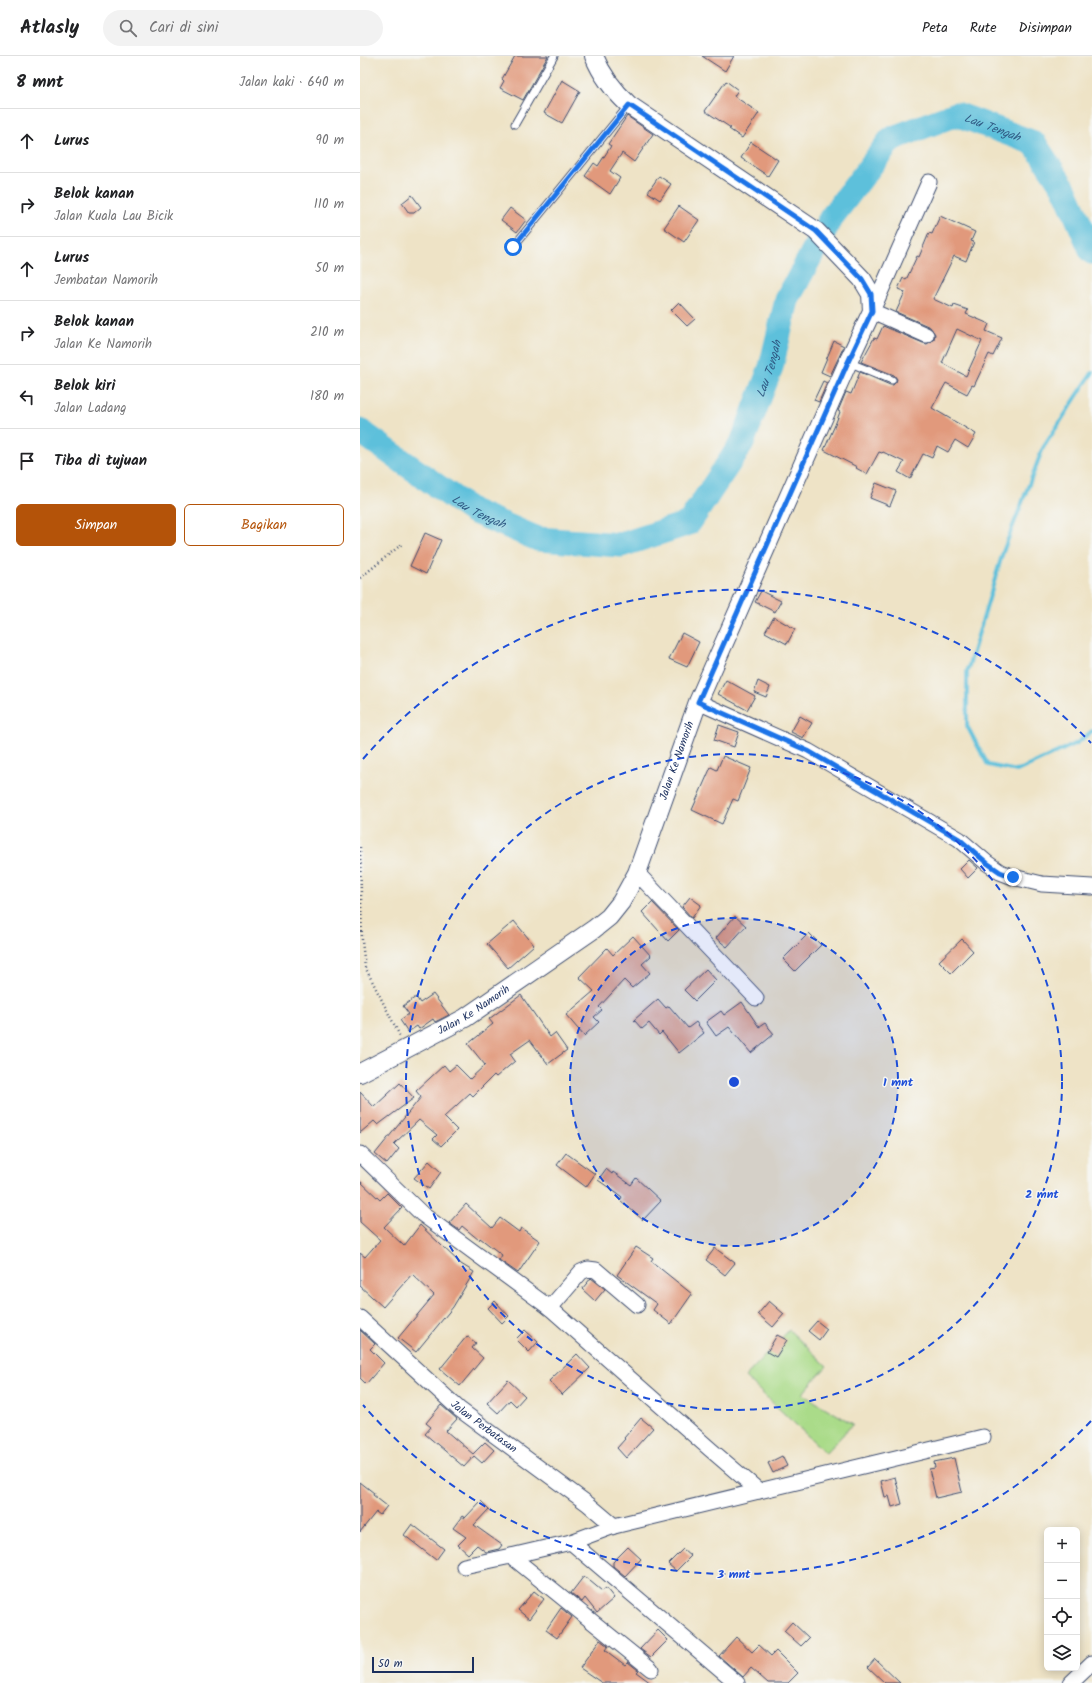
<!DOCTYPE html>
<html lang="id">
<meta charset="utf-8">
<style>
:root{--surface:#fff;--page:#f2f2f2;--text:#202124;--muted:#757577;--line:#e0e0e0;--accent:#b45309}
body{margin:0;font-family:Kalam,sans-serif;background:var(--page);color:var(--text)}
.controls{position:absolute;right:12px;bottom:12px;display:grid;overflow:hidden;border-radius:6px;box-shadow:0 2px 10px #0003}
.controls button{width:36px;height:36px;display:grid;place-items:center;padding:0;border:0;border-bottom:1px solid var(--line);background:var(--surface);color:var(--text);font:20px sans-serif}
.scale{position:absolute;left:12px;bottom:10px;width:102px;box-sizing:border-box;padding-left:4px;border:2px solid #1b2f5e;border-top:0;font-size:11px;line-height:14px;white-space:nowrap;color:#1b2f5e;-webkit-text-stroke:3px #f6f6f2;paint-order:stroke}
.stop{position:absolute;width:12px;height:12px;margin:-9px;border:3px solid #1a73e8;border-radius:50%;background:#fff}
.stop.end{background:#1a73e8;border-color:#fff;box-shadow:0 1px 4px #0008}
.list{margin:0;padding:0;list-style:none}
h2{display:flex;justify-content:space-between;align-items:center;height:52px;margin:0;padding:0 16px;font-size:17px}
h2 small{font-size:13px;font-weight:400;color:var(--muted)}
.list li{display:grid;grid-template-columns:26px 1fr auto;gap:12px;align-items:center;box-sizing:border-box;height:64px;padding:0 16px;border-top:1px solid var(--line)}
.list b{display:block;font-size:15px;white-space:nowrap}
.list p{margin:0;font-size:13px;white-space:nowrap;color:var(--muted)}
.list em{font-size:13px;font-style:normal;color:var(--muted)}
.actions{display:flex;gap:8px;padding:12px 16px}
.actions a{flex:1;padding:9px 0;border:1px solid var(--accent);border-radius:6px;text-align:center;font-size:14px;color:var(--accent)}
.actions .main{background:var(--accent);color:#fff}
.icon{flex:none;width:22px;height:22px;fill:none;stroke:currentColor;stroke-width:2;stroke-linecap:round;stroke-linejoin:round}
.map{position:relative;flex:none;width:732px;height:1627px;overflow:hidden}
header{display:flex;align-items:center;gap:24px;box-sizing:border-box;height:56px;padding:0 20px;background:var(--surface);border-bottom:1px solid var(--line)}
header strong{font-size:19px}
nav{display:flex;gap:22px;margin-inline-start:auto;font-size:14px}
.search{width:280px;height:36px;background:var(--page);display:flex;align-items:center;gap:10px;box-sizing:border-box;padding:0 14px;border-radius:22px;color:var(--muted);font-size:15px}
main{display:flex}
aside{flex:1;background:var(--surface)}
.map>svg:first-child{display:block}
.green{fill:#aadb89;stroke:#628574}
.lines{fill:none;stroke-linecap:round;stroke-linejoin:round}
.stream{stroke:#5dc0db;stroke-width:4}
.river{stroke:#5dc0db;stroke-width:25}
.building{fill:#e1997b;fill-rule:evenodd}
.service-casing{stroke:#3b4a6e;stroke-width:9}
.minor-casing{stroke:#3b4a6e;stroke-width:17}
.tertiary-casing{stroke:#3b4a6e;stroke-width:20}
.path{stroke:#3b4a6e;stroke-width:2.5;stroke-dasharray:1 3;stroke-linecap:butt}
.service{stroke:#fff;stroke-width:7}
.minor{stroke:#fff;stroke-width:15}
.tertiary{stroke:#fff;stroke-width:18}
.route{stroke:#1a73e8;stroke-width:5}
.ring{fill:none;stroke:#1d4ed8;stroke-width:2;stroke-dasharray:7 5}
.labels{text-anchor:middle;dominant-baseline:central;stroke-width:3;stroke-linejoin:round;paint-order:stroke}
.street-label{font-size:11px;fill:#1b2f5e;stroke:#f6f6f2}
.water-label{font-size:12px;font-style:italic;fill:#2f5a84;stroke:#f6f6f2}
.centre{fill:#1d4ed8;stroke:#f6f6f2;stroke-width:2}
.ring-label{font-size:12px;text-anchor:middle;font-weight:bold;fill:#1d4ed8;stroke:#f6f6f2;stroke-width:3;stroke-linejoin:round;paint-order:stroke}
</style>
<header>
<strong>Atlasly</strong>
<div class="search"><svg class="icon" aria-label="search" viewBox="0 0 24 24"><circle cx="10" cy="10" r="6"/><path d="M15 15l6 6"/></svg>Cari di sini</div>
<nav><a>Peta</a><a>Rute</a><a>Disimpan</a></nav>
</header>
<main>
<aside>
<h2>8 mnt<small>Jalan kaki · 640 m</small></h2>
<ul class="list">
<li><svg class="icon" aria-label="ahead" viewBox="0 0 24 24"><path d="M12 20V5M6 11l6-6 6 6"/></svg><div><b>Lurus</b></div><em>90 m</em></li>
<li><svg class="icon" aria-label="right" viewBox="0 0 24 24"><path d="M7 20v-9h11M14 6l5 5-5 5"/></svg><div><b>Belok kanan</b><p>Jalan Kuala Lau Bicik</p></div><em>110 m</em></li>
<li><svg class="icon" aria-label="ahead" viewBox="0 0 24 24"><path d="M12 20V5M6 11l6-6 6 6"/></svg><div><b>Lurus</b><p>Jembatan Namorih</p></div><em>50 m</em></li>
<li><svg class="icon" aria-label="right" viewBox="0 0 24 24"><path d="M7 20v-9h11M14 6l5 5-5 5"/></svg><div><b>Belok kanan</b><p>Jalan Ke Namorih</p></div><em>210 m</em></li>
<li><svg class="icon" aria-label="left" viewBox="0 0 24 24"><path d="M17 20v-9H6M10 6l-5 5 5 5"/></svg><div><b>Belok kiri</b><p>Jalan Ladang</p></div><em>180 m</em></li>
<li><svg class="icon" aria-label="arrive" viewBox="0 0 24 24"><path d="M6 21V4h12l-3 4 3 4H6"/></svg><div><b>Tiba di tujuan</b></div></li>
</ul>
<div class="actions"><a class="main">Simpan</a><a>Bagikan</a></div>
</aside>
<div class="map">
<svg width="732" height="1627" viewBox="0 0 732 1627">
<rect width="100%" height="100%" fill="#f6f6f2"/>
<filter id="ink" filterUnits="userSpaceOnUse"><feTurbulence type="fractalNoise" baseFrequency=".025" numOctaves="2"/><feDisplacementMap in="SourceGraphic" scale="8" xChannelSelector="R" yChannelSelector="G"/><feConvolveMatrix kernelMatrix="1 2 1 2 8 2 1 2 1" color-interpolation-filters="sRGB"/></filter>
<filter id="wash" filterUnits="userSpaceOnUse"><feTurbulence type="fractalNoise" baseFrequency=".012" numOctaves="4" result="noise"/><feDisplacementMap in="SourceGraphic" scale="16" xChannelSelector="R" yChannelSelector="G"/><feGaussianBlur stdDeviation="0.9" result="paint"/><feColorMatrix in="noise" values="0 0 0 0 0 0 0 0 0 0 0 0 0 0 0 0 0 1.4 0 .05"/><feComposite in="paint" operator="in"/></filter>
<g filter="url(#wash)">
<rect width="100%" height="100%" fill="#eee3c6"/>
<path class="green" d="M429,1274L467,1310L442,1338L493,1368L466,1397L385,1321Z"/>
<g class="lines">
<path class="stream" d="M732,317L683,392L643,496L607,616V670L628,709L657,715L717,687L732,675"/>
<path class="river" id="s1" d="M0,375L112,455L178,483L261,489L329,467L382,387L411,311L427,244L471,162L531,83L596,58L674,87L705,134L732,196"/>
</g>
<g id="blocks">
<path class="building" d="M155,0H188L163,44L140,32L144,25L142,23Z
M342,0H374L365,15Z
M202,24L220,35L202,67L184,57Z
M366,25L378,34L374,40L399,57L382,82L369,73L371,72L345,55Z
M267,60L293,78L274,106L262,97L250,115L260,122L250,138L225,120L234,107L238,110L251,90L248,88Z
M391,86L418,104L408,120L381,102Z
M299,120L311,128L300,144L288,136Z
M52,139L61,151L54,157H49L42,147Z
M319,150L339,164L324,186L304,172Z
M150,152L166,164L157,176L141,164Z
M580,160L615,176L611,185L614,186L606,205L594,200L573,243L593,252L594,249L608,254L606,258L629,268L626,275L642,282L633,300L629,298L614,330L612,329L607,338L586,327L572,352L616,378L608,392L595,384L588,396L577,390L572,402L563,398L550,423L538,416L544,406L523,396L522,397L519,396L507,418L496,412L497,411L464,394L475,369L480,356L478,355L486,336L491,338L500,316L530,329H533L536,326L537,323L534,319L501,306L514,282L517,283L523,270L563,287L567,288L574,283L575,278L570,271L536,256L545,236L538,233L543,222L546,224L557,200L559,201L569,177L572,178ZM597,273L622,285L606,320L582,307Z
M319,246L335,263L327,270L311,254Z
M474,285L484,290L470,320L461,316Z
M463,325L467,327L459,346L454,344Z
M516,427L536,435L530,450L510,442Z
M65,477L81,484L66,518L50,510Z
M401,535L421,545L415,556L395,546Z
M414,561L435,573L427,588L405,576Z
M322,577L339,586L327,611L309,603Z
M366,624L395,640L387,654L358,638Z
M398,625L410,631L406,641L394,636Z
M440,660L452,667L443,682L431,676Z
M359,669L379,676L374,691L354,684Z
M363,700L391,712L378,745L373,743L362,768L332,754L351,711L357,714Z
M609,804L618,812L608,822L600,813Z
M330,841L341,849L332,862L322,851Z
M292,846L319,874L308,885L282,856Z
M375,860L386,870L367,891L356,882Z
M154,865L174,889L148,912L127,888Z
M449,877L461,889L435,915L423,903Z
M273,880L291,900L282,908L290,917L272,932L264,924L239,951L242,954L234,961L239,966L224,980L206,959L234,935L219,921L247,892L253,899Z
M602,883L613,895L591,917L579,905Z
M346,913L356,924L335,945L324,934Z
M73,938L89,959L75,966L73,963L59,973L57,970L48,976L40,964L49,958L43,950L56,941L60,947Z
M161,939L190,981L195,977L207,994L188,1008L170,984L150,998L155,1005L136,1021L134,1019L113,1040L110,1037L84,1061L97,1074L81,1090L73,1083L77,1079L59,1064L34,1088L39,1093L27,1108L15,1098L61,1041L56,1035L84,1009L89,1015L96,1009L110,1023L125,1009L108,988L133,968L129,963Z
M298,943L306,952L309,950L328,972L336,966L344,977L319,997L302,976L299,979L289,967L282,973L274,964Z
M382,946L399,971L405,967L414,978L391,997L369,971L356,980L346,966L361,955L364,959Z
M40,1027L54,1042L18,1069L14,1065L0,1077V1036L14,1051Z
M206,1097L235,1118L226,1131L197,1109Z
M69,1105L81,1116L69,1133L54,1122Z
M246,1113L252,1118L253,1116L271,1129L276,1122L301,1145L283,1164L260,1144L262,1141L238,1124Z
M0,1125L20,1144L27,1137L42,1152L24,1171L44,1190L60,1169L101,1208L114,1216L93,1251L56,1296L38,1282L74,1239L52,1218L23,1251L0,1230V1197L5,1201L20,1184L0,1166Z
M106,1148L132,1172L140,1162L159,1176L161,1172L180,1185L158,1217L139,1204L142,1199L120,1182L119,1184L102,1170L99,1174L89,1167Z
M276,1191L293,1202L291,1205L332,1238L311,1268L293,1254L297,1248L257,1219Z
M355,1192L375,1207L365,1219L346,1204Z
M231,1222L245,1233L235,1245L222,1233Z
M135,1245L149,1260L142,1267L128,1252Z
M409,1245L424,1258L413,1271L398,1258Z
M457,1265L467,1273L459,1284L448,1275Z
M0,1274L15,1288L10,1293L24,1307L6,1328L0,1322Z
M165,1274L178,1286L169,1296L156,1283Z
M417,1279L427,1284L416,1301L407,1296Z
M107,1280L116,1287L112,1292L123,1302L100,1330L80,1313Z
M217,1298L230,1312L202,1339L189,1325Z
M148,1324L165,1340L156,1350L150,1344L138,1357L127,1347Z
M81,1349L97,1363L86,1375L113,1398L125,1386L134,1394L122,1407L114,1400L104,1411L65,1378L71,1371L66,1367Z
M281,1362L293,1372L266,1402L257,1392L265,1383L264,1382Z
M422,1400L427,1410L413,1417L408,1407Z
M594,1402L602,1436L576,1442L569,1413L575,1412L574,1406Z
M535,1421L542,1448L532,1451L529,1440L525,1441L521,1425Z
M0,1426L14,1437L13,1439L27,1450L20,1459L16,1456L0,1476Z
M121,1445L129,1453L114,1469L142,1489L139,1493L126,1496L117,1489L108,1498L98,1489L106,1481L93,1472L102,1460L105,1462Z
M52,1468L84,1493L76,1504L44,1479Z
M268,1491L281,1503L265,1520L253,1510V1506Z
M323,1493L331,1500L316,1515L308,1508Z
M224,1520L242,1535L246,1532L254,1542L237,1557L225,1542L222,1546L211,1537Z
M174,1535L184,1543L169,1563L158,1554Z
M201,1552L212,1561L197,1582L186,1574Z
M432,1566L449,1582L441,1590L424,1575Z
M298,1574L308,1584L291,1601L280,1593Z
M376,1581L392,1596L399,1589L411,1600L416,1595L438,1617L428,1627H408L391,1612L383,1621L359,1600Z
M240,1584L248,1590L245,1594L265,1609L268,1606L278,1614L276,1616L291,1627H242L220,1612Z
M515,1603L540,1627H525L508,1611Z"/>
</g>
</g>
<g filter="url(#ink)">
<use href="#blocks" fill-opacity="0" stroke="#3b4a6e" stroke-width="1"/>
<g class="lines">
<defs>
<path id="service" d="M155,68L194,0
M153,191L269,49
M488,306L532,324"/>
<g id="minor">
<path d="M566,279L512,255L569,126"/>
<path d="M338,646L448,695L599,783L627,807L640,816L653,821L682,828L732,831"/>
<path d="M277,817L396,942"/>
<path d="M0,1098L62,1158L190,1252L351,1394L399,1435"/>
<path d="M190,1252L221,1216L228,1213L236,1214L277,1249"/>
<path id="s2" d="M0,1262L99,1353L228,1448L254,1470"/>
<path d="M211,1486L377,1627"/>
<path d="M104,1510L151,1500"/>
<path d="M291,1613L151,1500L211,1486L254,1470L623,1381"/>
<path d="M711,1627L732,1607"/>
</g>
<g id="tertiary">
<path id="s3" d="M0,1017L105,962L234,873L249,861L261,846L277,817L338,646L488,306L512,255L511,238L502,223L456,175L269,49C254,35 242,20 234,0"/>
</g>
</defs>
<use href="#service" class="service-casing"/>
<use href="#minor" class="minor-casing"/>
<use href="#tertiary" class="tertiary-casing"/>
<path class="path" d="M0,522L42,488
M0,791L2,885L5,911L40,980"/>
<use href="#service" class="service"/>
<use href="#minor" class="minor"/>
<use href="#tertiary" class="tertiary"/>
</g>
</g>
<g class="lines" filter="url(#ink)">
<path class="route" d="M153,191L269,49L456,175L502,223L511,238L512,255L488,306L338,646L448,695L599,783L627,807L640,816L653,821"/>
</g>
<circle cx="374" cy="1026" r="164" fill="#1d4ed8" fill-opacity=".12"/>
<g class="ring">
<circle cx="374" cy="1026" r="164"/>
<circle cx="374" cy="1026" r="328"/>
<path d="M731 1365A492 492 0 0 1 3 1349M3 703A492 492 0 0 1 731 687"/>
</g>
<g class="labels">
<g class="street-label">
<text stroke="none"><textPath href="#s3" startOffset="466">Jalan Ke Namorih</textPath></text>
<text stroke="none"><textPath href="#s3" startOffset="130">Jalan Ke Namorih</textPath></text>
<text stroke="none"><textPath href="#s2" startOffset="165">Jalan Perbatasan</textPath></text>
</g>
<g class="water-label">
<text stroke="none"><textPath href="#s1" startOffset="911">Lau Tengah</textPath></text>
<text stroke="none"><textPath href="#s1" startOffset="539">Lau Tengah</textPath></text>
<text stroke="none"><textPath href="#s1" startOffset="144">Lau Tengah</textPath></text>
</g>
</g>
<circle cx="374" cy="1026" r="6" class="centre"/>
<g class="ring-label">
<text x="538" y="1030">1 mnt</text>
<text x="682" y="1142">2 mnt</text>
<text x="374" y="1522">3 mnt</text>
</g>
</svg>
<div class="controls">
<button>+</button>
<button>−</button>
<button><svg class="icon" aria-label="locate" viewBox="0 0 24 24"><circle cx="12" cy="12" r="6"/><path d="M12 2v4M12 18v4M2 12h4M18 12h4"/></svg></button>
<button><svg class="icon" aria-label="layers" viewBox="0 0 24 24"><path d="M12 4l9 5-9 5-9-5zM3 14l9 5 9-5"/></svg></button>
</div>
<div class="scale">50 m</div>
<div class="stop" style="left:153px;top:191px"></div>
<div class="stop end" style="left:653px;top:821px"></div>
</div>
</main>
